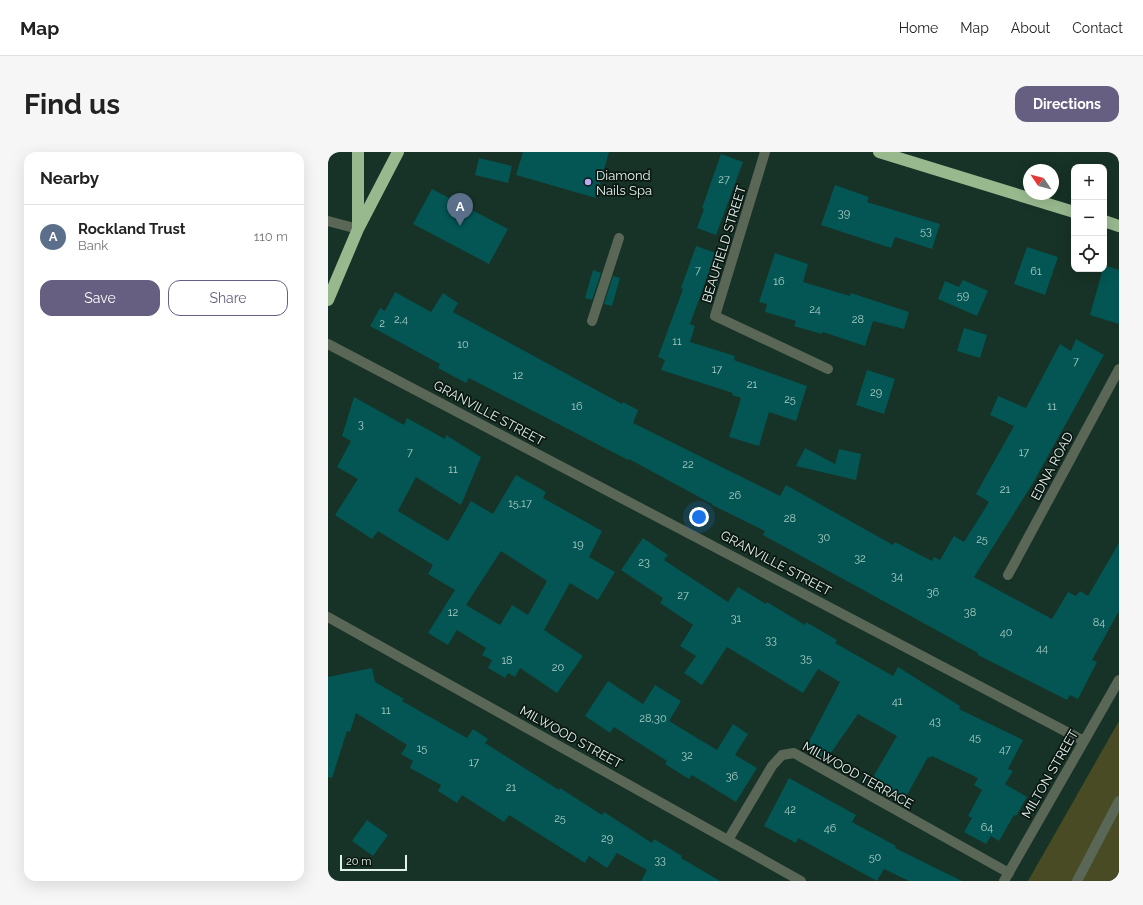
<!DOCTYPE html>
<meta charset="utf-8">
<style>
:root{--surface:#fff;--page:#f6f6f6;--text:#222;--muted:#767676;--line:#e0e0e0;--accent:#675f81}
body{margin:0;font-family:Raleway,sans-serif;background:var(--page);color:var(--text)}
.controls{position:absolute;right:12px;top:12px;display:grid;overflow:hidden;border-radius:8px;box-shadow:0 4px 16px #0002}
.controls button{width:36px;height:36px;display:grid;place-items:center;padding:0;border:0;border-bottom:1px solid var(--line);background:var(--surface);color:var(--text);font:20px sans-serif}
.compass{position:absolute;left:695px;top:12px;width:36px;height:36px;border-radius:50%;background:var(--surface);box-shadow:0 4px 16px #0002;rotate:305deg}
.scale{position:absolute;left:12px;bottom:10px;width:67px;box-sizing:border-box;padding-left:4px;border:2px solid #e2f2ea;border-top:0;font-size:11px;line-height:14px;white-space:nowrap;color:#e2f2ea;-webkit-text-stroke:3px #0b1712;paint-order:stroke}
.you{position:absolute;left:371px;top:365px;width:14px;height:14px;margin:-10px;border:3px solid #fff;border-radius:50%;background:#1a73e8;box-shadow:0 0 0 6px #1a73e833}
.badge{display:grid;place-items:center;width:26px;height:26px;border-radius:50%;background:var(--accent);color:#fff;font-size:13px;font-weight:700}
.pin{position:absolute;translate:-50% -33px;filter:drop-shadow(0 1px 2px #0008)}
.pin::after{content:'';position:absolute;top:21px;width:14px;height:12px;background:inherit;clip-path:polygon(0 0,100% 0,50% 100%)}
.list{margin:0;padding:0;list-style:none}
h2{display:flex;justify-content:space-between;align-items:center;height:52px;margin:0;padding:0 16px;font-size:17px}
h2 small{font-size:13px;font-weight:400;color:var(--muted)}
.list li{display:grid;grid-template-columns:26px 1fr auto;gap:12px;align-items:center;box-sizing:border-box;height:64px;padding:0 16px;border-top:1px solid var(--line)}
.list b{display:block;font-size:15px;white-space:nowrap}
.list p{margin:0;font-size:13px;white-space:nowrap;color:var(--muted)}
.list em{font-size:13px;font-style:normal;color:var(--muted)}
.actions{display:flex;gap:8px;padding:12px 16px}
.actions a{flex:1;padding:9px 0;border:1px solid var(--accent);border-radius:12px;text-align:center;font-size:14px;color:var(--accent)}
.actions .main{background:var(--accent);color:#fff}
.icon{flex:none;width:22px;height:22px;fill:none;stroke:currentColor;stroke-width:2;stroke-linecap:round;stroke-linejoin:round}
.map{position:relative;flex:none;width:791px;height:729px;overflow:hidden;border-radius:12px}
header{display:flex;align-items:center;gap:24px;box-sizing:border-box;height:56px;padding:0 20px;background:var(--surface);border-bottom:1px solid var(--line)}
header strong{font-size:19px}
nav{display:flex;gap:22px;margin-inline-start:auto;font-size:14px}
.intro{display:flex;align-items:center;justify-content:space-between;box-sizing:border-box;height:96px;padding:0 24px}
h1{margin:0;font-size:28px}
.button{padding:10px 18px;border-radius:12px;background:var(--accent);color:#fff;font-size:14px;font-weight:700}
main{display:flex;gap:24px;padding:0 24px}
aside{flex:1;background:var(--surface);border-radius:12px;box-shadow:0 4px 16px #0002}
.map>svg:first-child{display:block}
.green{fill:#484b24}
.building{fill:#035653;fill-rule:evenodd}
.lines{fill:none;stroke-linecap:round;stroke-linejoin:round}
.lane{stroke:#5a6756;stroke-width:10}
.street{stroke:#5a6756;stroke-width:10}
.highway{stroke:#98b88e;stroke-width:12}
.poi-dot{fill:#bbaaf6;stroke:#0b1712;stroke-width:1.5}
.labels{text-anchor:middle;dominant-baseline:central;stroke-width:3.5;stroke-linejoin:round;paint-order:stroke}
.number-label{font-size:11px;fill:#aacbc4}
.poi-label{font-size:13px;fill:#e2f2ea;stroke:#0b1712;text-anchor:start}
.street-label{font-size:13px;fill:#e2f2ea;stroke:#0b1712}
</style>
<header>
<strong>Map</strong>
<nav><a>Home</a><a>Map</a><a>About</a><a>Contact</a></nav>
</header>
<div class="intro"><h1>Find us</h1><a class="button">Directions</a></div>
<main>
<aside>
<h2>Nearby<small></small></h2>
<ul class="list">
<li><span class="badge" style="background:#5c6f8a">A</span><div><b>Rockland Trust</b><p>Bank</p></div><em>110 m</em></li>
</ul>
<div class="actions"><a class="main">Save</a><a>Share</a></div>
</aside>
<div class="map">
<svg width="791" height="729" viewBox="0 0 791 729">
<rect width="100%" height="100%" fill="#173226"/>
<path class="green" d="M791,569V729H700Z"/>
<path class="building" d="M195,0H281L268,46L188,23Z
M393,2L415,10L388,83L369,76L376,57L374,56Z
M151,6L184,14L180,31L147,23Z
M507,33L541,45L539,50L612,72L604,97L567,85L563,96L493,73Z
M104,37L180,77L161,112L85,72Z
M368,94L388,101L362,172L367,174L362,190L407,204L406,208L479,234L468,269L441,260L431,294L401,285L413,246L404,243L405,241L333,218L337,208L330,205L355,137L353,136Z
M699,95L730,105L717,143L686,132Z
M447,101L480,112L475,130L522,144L523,141L581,160L576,177L545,169L537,194L495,180L494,182L466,174L468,169L437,160L439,152L431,150Z
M776,113L791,118V172L762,163Z
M265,118L273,121L264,148L257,146Z
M285,124L292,126L284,154L276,152Z
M635,128L660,139L649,164L610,147L617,129L631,135Z
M67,140L103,160L115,141L130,151L125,160L294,252L295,250L310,258L305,271L452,344L458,333L565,393L567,390L604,409L606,405L612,408L626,384L636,390L661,350L648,342L686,274L662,263L670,244L698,256L732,192L743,199L748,187L776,203L705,331L646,425L724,467L740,440L748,444L752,439L760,444L791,391V459L764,508L769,510L750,547L742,543L739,548L650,503V501L435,383L437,379L384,353V352L301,307L300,308L141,226L138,231L110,216L112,212L42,174L52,156L57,159Z
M636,176L659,183L652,206L629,199Z
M539,218L567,227L556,262L528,253Z
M26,245L76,273L79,266L117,287L118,283L153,305L133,353L88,325L70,359L120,389L143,349L165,362L188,323L218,340L215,346L274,379L261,405L287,420L270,448L242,431L216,478L255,504L229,541L192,516L187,525L180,521L177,526L160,516L164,508L154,503L158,496L129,478L120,493L100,481L127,438L100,422L105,413L50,379L44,387L7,363L30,327L9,315L23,289L14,284ZM173,399L219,429L200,463L184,453L172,473L138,453Z
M477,296L507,312L511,297L533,302L528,328L468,314Z
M315,386L340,403L336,408L400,450L410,435L438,452L439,450L477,473L478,470L509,488L507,491L565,524L570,515L632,554L631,557L695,588L680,617L685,619L677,632L699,645L688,664L686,663L671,689L663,684L658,692L636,680L644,666L640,664L654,638L646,633L650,626L604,604L602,606L600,605L578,645L569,641L566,646L541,632L569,584L530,562L498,608L478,595L512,530L490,517L475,541L399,495L374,533L356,521L368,504L352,494L365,473L332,451L335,446L293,418Z
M44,516L47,530L76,547L74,549L139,586L145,577L160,587L157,591L231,638L232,636L274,663L276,660L324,691L326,687L354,704L353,706L392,729H313L319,718L289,701L279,716L261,704L257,711L181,663L176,670L134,643L129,651L110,639L113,633L82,616L85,609L73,602L79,593L28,561L22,580L19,579L4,626L0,625V525Z
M280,529L315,552L327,533L353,549L341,569L389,598L405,572L420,582L407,603L429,616L408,650L364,623L361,627L337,612L339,609L286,575L282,581L257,564Z
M461,626L528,663L524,670L568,694L567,696L634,729H581L556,717L549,729L470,686L468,691L436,674Z
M39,668L60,683L45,704L24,689Z"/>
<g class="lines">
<path class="lane" d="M264,169L291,86
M749,729L791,649"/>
<path class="street" d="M437,0L387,164L500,217
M0,69L30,77
M0,192L756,589
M680,423L791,217
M0,465L473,729
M400,688L444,614L454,603L466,601L681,721
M676,729L791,528"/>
<path class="highway" d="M30,0V75
M551,0L746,60
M776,69L791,74
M0,148L30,77L70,0"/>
</g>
<circle class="poi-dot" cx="260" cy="30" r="4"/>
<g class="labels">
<g class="number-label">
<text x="396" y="27">27</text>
<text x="516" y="61">39</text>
<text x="598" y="79">53</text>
<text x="370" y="118">7</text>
<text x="708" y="119">61</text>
<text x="451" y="129">16</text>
<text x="635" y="143">59</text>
<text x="487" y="157">24</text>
<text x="73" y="167">2,4</text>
<text x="530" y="167">28</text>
<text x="54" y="171">2</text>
<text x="349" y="189">11</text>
<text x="135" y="192">10</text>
<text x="748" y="209">7</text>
<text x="389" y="217">17</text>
<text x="190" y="223">12</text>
<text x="424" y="232">21</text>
<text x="548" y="240">29</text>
<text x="462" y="247">25</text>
<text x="249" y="254">16</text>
<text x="724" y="254">11</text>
<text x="33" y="272">3</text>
<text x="82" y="300">7</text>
<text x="696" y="300">17</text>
<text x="360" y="312">22</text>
<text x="125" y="317">11</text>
<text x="677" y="337">21</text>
<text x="407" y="343">26</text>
<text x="192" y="351">15,17</text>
<text x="462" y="366">28</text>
<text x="496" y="385">30</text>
<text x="654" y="387">25</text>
<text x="250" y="392">19</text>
<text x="532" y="406">32</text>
<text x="316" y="410">23</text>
<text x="569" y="424">34</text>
<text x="605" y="440">36</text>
<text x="355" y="443">27</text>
<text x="125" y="460">12</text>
<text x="642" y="460">38</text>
<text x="408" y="466">31</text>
<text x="771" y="470">84</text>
<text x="678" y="480">40</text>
<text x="443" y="488">33</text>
<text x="714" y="496">44</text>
<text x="478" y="506">35</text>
<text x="179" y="508">18</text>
<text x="230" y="515">20</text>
<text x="569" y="549">41</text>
<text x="58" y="558">11</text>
<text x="325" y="566">28,30</text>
<text x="607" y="569">43</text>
<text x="647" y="585">45</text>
<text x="94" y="596">15</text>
<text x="677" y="597">47</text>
<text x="359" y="603">32</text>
<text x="146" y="610">17</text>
<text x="404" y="624">36</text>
<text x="183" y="635">21</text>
<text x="462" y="657">42</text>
<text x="232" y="666">25</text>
<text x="659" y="675">64</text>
<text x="502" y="676">46</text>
<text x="279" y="686">29</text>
<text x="547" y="705">50</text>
<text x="332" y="708">33</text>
</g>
<g class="poi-label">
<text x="268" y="23">Diamond<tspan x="268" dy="15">Nails Spa</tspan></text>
</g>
<g class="street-label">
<text transform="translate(396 92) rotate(-73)">BEAUFIELD STREET</text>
<text transform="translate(161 261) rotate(28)">GRANVILLE STREET</text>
<text transform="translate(724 314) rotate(-62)">EDNA ROAD</text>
<text transform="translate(448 411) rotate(28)">GRANVILLE STREET</text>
<text transform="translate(243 585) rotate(29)">MILWOOD STREET</text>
<text transform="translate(722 622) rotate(-60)">MILTON STREET</text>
<text transform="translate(530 623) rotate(29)">MILWOOD TERRACE</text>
</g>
</g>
</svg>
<div class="controls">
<button>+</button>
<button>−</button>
<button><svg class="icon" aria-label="locate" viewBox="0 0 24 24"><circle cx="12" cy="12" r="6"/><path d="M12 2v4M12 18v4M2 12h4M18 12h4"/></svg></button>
</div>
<svg class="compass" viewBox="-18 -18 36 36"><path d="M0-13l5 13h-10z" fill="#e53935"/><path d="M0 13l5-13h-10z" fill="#767676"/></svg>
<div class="scale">20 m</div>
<div class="you"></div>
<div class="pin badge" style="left:132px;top:74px;background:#5c6f8a">A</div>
</div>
</main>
